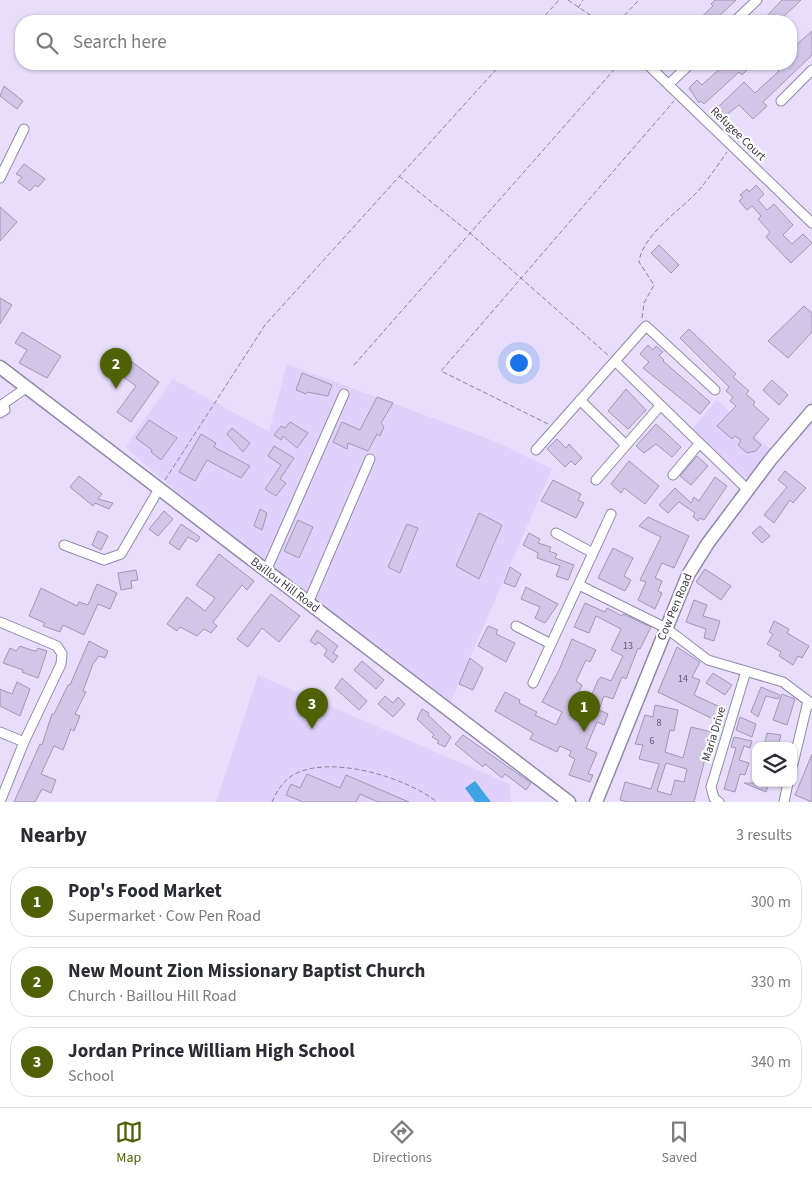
<!DOCTYPE html>
<meta charset="utf-8">
<style>
:root{--surface:#fff;--page:#f2f2f3;--text:#2b2b33;--muted:#7c7c81;--line:#e1e1e2;--accent:#4f6006}
body{margin:0;font-family:"Source Sans 3",sans-serif;background:var(--page);color:var(--text)}
.controls{position:absolute;right:15px;bottom:15px;display:grid;overflow:hidden;border-radius:10px;box-shadow:0 1px 4px #0004}
.controls button{width:45px;height:45px;display:grid;place-items:center;padding:0;border:0;border-bottom:1px solid var(--line);background:var(--surface);color:var(--text);font:25px sans-serif}
.you{position:absolute;left:518px;top:362px;width:18px;height:18px;margin:-12px;border:4px solid #fff;border-radius:50%;background:#1a73e8;box-shadow:0 0 0 8px #1a73e833}
.badge{display:grid;place-items:center;width:32px;height:32px;border-radius:50%;background:var(--accent);color:#fff;font-size:16px;font-weight:700}
.pin{position:absolute;translate:-50% -41px;filter:drop-shadow(0 1px 2px #0008)}
.pin::after{content:'';position:absolute;top:26px;width:18px;height:15px;background:inherit;clip-path:polygon(0 0,100% 0,50% 100%)}
.list{margin:0;padding:0;list-style:none}
h2{display:flex;justify-content:space-between;align-items:center;height:65px;margin:0;padding:0 20px;font-size:21px}
h2 small{font-size:16px;font-weight:400;color:var(--muted)}
.list li{display:grid;grid-template-columns:32px 1fr auto;gap:15px;align-items:center;box-sizing:border-box;height:70px;margin:0 10px 10px;padding:0 10px;border:1px solid var(--line);border-radius:20px}
.list b{display:block;font-size:19px;white-space:nowrap}
.list p{margin:0;font-size:16px;white-space:nowrap;color:var(--muted)}
.list em{font-size:16px;font-style:normal;color:var(--muted)}
.icon{flex:none;width:28px;height:28px;fill:none;stroke:currentColor;stroke-width:2;stroke-linecap:round;stroke-linejoin:round}
.map{position:relative;flex:none;width:812px;height:802px;overflow:hidden}
.search{position:absolute;background:var(--surface);box-shadow:0 1px 4px #0004;left:15px;right:15px;top:15px;height:55px;display:flex;align-items:center;gap:12px;box-sizing:border-box;padding:0 18px;border-radius:20px;color:var(--muted);font-size:19px}
.sheet{height:305px;background:var(--surface)}
nav{display:flex;justify-content:space-around;align-items:center;box-sizing:border-box;height:70px;border-top:1px solid var(--line);background:var(--surface);font-size:14px;color:var(--muted)}
nav a{display:grid;justify-items:center;gap:2px}
nav .on{color:var(--accent)}
.map>svg:first-child{display:block}
.built{fill:#e0d1fc}
.water{fill:#3fa4e6}
.building{fill:#d1c5e8;stroke:#a397b9;fill-rule:evenodd}
.lines{fill:none;stroke-linecap:round;stroke-linejoin:round}
.street-casing{stroke:#9488aa;stroke-width:11}
.secondary-casing{stroke:#9488aa;stroke-width:15}
.path{stroke:#8c8499;stroke-width:1;stroke-dasharray:5 2.5;stroke-linecap:butt}
.street{stroke:#fff;stroke-width:9}
.secondary{stroke:#fff;stroke-width:12}
.labels{text-anchor:middle;dominant-baseline:central;stroke-width:4.5;stroke-linejoin:round;paint-order:stroke}
.number-label{font-size:10px;fill:#605a6d}
.street-label{font-size:12px;fill:#3b3644;stroke:#fff}
</style>
<div class="map">
<svg width="812" height="802" viewBox="0 0 812 802">
<rect width="100%" height="100%" fill="#e8defb"/>
<path class="built" d="M287,364L492,440L552,469L449,706L238,544L125,447L173,379L269,432Z
M717,400L771,450L750,477H743L692,429Z
M258,675L510,784L511,802H216Z"/>
<path class="water" d="M475,781L491,802H475L465,788Z"/>
<path class="building" d="M715,0H736L714,21H697L713,6L711,4Z
M782,0H801L779,21H762Z
M812,31V55L763,102L767,106L753,119L739,105L721,119L716,113L720,109L718,107L744,82L755,93L779,71L772,64H791V41L795,46Z
M719,64H753L742,75L739,72L704,104L701,101L699,103L689,88L697,80L702,85L704,83L722,67Z
M4,86L23,101L17,109L0,96Z
M24,164L45,179L38,187L35,185L30,191L18,182L22,177L16,174Z
M756,185L764,194L758,200L767,210L774,204L793,225L783,235L792,244L803,234L812,243L791,263L766,237L770,232L758,219L761,216L752,206L747,210L739,201L743,197L740,195L747,189L749,192Z
M0,207L17,222L0,241Z
M659,245L679,265L671,273L651,253Z
M0,298L12,305L0,324Z
M804,306L812,313V332L788,358L768,341Z
M689,329L736,374L733,377L749,391L746,394L755,402L753,405L769,419L753,438L761,445L756,451L747,453L738,445L741,440L735,436L732,439L717,426L736,406L730,401L733,397L726,391L729,387L680,338Z
M22,332L61,356L47,378L19,363L27,350L15,343Z
M648,345L653,350L656,346L663,352L659,355L664,360L663,361L710,402L700,414L643,368L649,362L640,354Z
M113,348L159,382L131,422L117,412L136,386L116,372L114,374L103,366L105,363L103,362Z
M302,373L332,385L328,396L307,392L306,394L296,390Z
M772,380L788,395L779,405L763,390Z
M626,389L646,410L628,429L608,411Z
M377,397L393,403L381,423L384,427L380,436L377,434L368,451L348,443L347,449L333,442L342,422L360,430Z
M149,420L177,438L161,460L151,452L152,450L136,438Z
M290,422L308,433L297,448L283,436L281,440L274,435L281,426L285,428Z
M656,424L681,447L672,457L656,444L644,453L636,446Z
M232,428L250,443L243,452L227,434Z
M201,434L216,443L214,447L250,466L241,478L207,460L195,481L179,472Z
M557,439L566,448L569,444L582,458L575,465L571,461L565,467L547,449Z
M274,446L294,458L280,479L286,483L276,496L265,489L281,465L268,456Z
M697,456L708,466L691,485L680,476Z
M629,461L659,486L645,504L624,488L621,493L611,484Z
M785,471L806,488L793,503L790,500L774,523L764,515L787,487L778,480Z
M79,476L102,494L98,499L113,503L109,509L95,503L93,506L70,487Z
M715,477L727,486L704,520L700,518L698,521L693,517L695,513L679,502L668,513L659,505L675,488L691,503L694,497L699,501Z
M553,480L581,494L578,500L584,503L576,518L541,501Z
M260,509L267,513L262,530L254,526Z
M164,511L173,519L158,536L149,529Z
M479,513L502,525L479,579L456,566Z
M648,517L689,536L674,568L662,563L655,578L662,581L658,591L662,593L655,609L638,600L646,582L640,580L661,537L639,526Z
M298,520L313,527L299,558L284,551Z
M181,524L200,537L197,542L188,537L179,550L169,543Z
M407,524L418,528L400,573L388,567Z
M760,526L770,536L762,543L752,533Z
M98,531L108,536L101,550L92,545Z
M529,533L540,539L538,543L551,547L549,551L557,554L555,558L574,565L568,580L556,576L560,566L537,558L538,553L523,545Z
M613,548L633,558L624,576L631,580L625,591L598,578Z
M219,554L254,581L247,590L242,585L213,622L217,626L211,633L204,629L197,636L180,627L177,631L167,624L187,597L205,611L215,598L196,585Z
M510,567L521,574L515,587L504,583Z
M705,569L731,586L721,600L696,582Z
M136,570L138,580L131,581L132,588L121,590L118,573Z
M97,584L117,593L110,609L98,604L84,635L63,625L60,632L43,626L45,623L29,616L41,588L77,606L79,602L88,605Z
M526,587L558,604L545,623L535,618L540,607L521,599Z
M271,594L300,616L279,642L262,628L248,647L237,639Z
M694,600L707,605L703,616L720,621L714,641L704,638L706,629L686,622Z
M585,603L605,612L607,608L622,616L623,614L651,627L640,649L638,648L626,679L622,677L613,699L604,696L600,707L599,710L608,714L604,725L597,722L586,748L597,753L588,774L593,775L590,782L569,775L575,759L569,756L571,751L560,746L557,752L530,739L533,733L495,711L505,692L520,700L519,703L537,712L535,715L556,725L562,712L542,702L559,670L572,639L596,650L590,662L586,660L576,681L582,685L569,715L581,720L598,680L601,677L611,681L623,656L611,650L621,629L596,616L589,633L574,627Z
M774,621L789,629L787,633L809,646L802,658L798,656L793,665L779,656L781,652L767,644L773,634L769,632Z
M488,626L498,630L496,634L515,643L506,662L478,646Z
M317,630L338,646L333,653L338,656L333,663L324,655L327,650L318,642L316,645L310,641Z
M89,641L108,651L105,658L99,656L93,664L83,691L86,692L75,714L80,716L74,731L71,729L63,750L54,746L41,774L56,780L51,793L42,789L35,802H14L40,744L42,745L52,714H54L68,685H70Z
M20,646L31,650L36,651L38,648L47,651L38,678L22,672L23,670L3,663L10,648L16,651Z
M677,647L700,662L692,677L700,680L694,695L720,707L715,720L658,692Z
M470,658L483,668L473,690L459,684Z
M362,661L384,680L376,689L354,670Z
M713,673L732,685L725,695L706,683Z
M342,678L367,701L359,710L335,688Z
M17,682L30,689L20,716L0,706V689L12,694Z
M761,687L780,695L778,699L766,696L758,717L751,712Z
M782,694L795,699L787,725L773,720Z
M385,696L393,703L398,697L405,704L393,717L378,704Z
M655,705L678,710L674,731L670,730L665,752L683,758L691,727L712,732L694,802H628L620,800L625,782L651,789L659,764L639,759L643,745L635,744L645,715L653,717ZM666,763L687,769L684,782L675,780L671,795L657,791Z
M422,709L429,713L428,715L451,737L445,747L437,743L439,741L432,737L434,735L417,719Z
M740,717L756,724L752,737L736,730Z
M767,733L781,735L778,746H764Z
M463,735L531,783L526,790L505,774L502,778L485,764L483,767L455,744Z
M734,737L752,741L750,748L744,746L739,760L749,763L745,775L740,774L735,792L724,789L736,748L731,747Z
M812,754V802L795,795Z
M307,774L340,788L346,775L409,802H378L360,794L356,802H303L286,795L291,784L300,788Z
M744,783H769L766,792Z"/>
<g class="lines">
<defs>
<path id="street" d="M735,21L757,0
M647,64L812,223
M669,84L690,64
M781,101L812,70
M0,178L24,129
M615,361L748,490
M580,400L626,445
M3,404L26,388
M0,413L5,410L3,404
M536,450L646,326L715,390
M673,475L699,444
M596,480L660,406
M556,533L593,553
M64,545L104,560L121,554L159,489
M266,571L344,394
M579,585L666,628L708,660L783,682L812,704
M308,603L370,459
M0,622L57,646L62,654L61,664L24,742L0,802
M516,626L551,644
M533,683L611,514
M0,732L24,742
M793,764L808,701
M719,802L714,798L711,787L746,671
M784,802L788,783"/>
<path id="secondary" d="M0,367L569,802
M596,802L688,575L708,543L771,459L812,411"/>
</defs>
<use href="#street" class="street-casing"/>
<use href="#secondary" class="secondary-casing"/>
<path class="path" d="M568,0L599,21
M578,8L583,0
M540,21L559,0
M619,21L639,0
M399,176L470,233L609,356
M642,318L644,303L654,285L639,262C642,235 682,209 699,190C709,178 718,165 727,152
M354,365L619,64
M548,424L441,371L674,101
M165,480L265,325L501,64
M272,802C276,792 283,781 293,775C329,754 406,777 437,802"/>
<use href="#street" class="street"/>
<use href="#secondary" class="secondary"/>
</g>
<g class="labels">
<g class="number-label">
<text x="628" y="646">13</text>
<text x="683" y="679">14</text>
<text x="659" y="723">8</text>
<text x="652" y="741">6</text>
</g>
<g class="street-label">
<text transform="translate(738 134) rotate(44)">Refugee Court</text>
<text transform="translate(285 585) rotate(37)">Baillou Hill Road</text>
<text transform="translate(675 607) rotate(-67)">Cow Pen Road</text>
<text transform="translate(714 734) rotate(-73)">Maria Drive</text>
</g>
</g>
</svg>
<div class="controls">
<button><svg class="icon" aria-label="layers" viewBox="0 0 24 24"><path d="M12 4l9 5-9 5-9-5zM3 14l9 5 9-5"/></svg></button>
</div>
<div class="you"></div>
<div class="pin badge" style="left:584px;top:732px">1</div>
<div class="pin badge" style="left:116px;top:389px">2</div>
<div class="pin badge" style="left:312px;top:729px">3</div>
<div class="search"><svg class="icon" aria-label="search" viewBox="0 0 24 24"><circle cx="10" cy="10" r="6"/><path d="M15 15l6 6"/></svg>Search here</div>
</div>
<section class="sheet">
<h2>Nearby<small>3 results</small></h2>
<ul class="list">
<li><span class="badge">1</span><div><b>Pop's Food Market</b><p>Supermarket · Cow Pen Road</p></div><em>300 m</em></li>
<li><span class="badge">2</span><div><b>New Mount Zion Missionary Baptist Church</b><p>Church · Baillou Hill Road</p></div><em>330 m</em></li>
<li><span class="badge">3</span><div><b>Jordan Prince William High School</b><p>School</p></div><em>340 m</em></li>
</ul>
</section>
<nav>
<a class="on"><svg class="icon" aria-label="map" viewBox="0 0 24 24"><path d="M3 6l6-2 6 2 6-2v14l-6 2-6-2-6 2zM9 4v14M15 6v14"/></svg>Map</a>
<a><svg class="icon" aria-label="directions" viewBox="0 0 24 24"><path d="M12 3l9 9-9 9-9-9zM9 14v-3h6M13 9l2 2-2 2"/></svg>Directions</a>
<a><svg class="icon" aria-label="saved" viewBox="0 0 24 24"><path d="M7 4h10v16l-5-4-5 4z"/></svg>Saved</a>
</nav>
